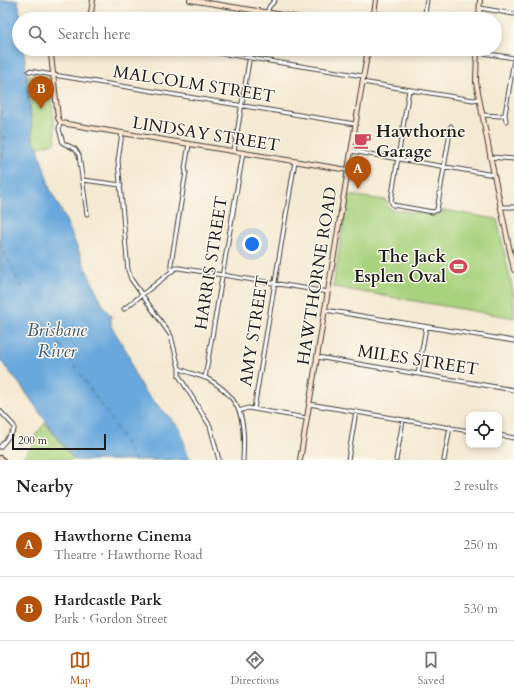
<!DOCTYPE html>
<meta charset="utf-8">
<style>
:root{--surface:#fff;--page:#f6f6f6;--text:#202124;--muted:#757577;--line:#e0e0e0;--accent:#b45309}
body{margin:0;font-family:Cardo,serif;background:var(--page);color:var(--text)}
.controls{position:absolute;right:12px;bottom:12px;display:grid;overflow:hidden;border-radius:8px;box-shadow:0 2px 6px #0003}
.controls button{width:36px;height:36px;display:grid;place-items:center;padding:0;border:0;border-bottom:1px solid var(--line);background:var(--surface);color:var(--text);font:20px sans-serif}
.scale{position:absolute;left:12px;bottom:10px;width:94px;box-sizing:border-box;padding-left:4px;border:2px solid #1c1c1c;border-top:0;font-size:11px;line-height:14px;white-space:nowrap;color:#1c1c1c;-webkit-text-stroke:3px #fbf7ec;paint-order:stroke}
.you{position:absolute;left:252px;top:244px;width:14px;height:14px;margin:-10px;border:3px solid #fff;border-radius:50%;background:#1a73e8;box-shadow:0 0 0 6px #1a73e833}
.badge{display:grid;place-items:center;width:26px;height:26px;border-radius:50%;background:var(--accent);color:#fff;font-size:13px;font-weight:700}
.pin{position:absolute;translate:-50% -33px;filter:drop-shadow(0 1px 2px #0008)}
.pin::after{content:'';position:absolute;top:21px;width:14px;height:12px;background:inherit;clip-path:polygon(0 0,100% 0,50% 100%)}
.list{margin:0;padding:0;list-style:none}
h2{display:flex;justify-content:space-between;align-items:center;height:52px;margin:0;padding:0 16px;font-size:17px}
h2 small{font-size:13px;font-weight:400;color:var(--muted)}
.list li{display:grid;grid-template-columns:26px 1fr auto;gap:12px;align-items:center;box-sizing:border-box;height:64px;padding:0 16px;border-top:1px solid var(--line)}
.list b{display:block;font-size:15px;white-space:nowrap}
.list p{margin:0;font-size:13px;white-space:nowrap;color:var(--muted)}
.list em{font-size:13px;font-style:normal;color:var(--muted)}
.icon{flex:none;width:22px;height:22px;fill:none;stroke:currentColor;stroke-width:2;stroke-linecap:round;stroke-linejoin:round}
.map{position:relative;flex:none;width:514px;height:460px;overflow:hidden}
.search{position:absolute;background:var(--surface);box-shadow:0 2px 6px #0003;left:12px;right:12px;top:12px;height:44px;display:flex;align-items:center;gap:10px;box-sizing:border-box;padding:0 14px;border-radius:22px;color:var(--muted);font-size:15px}
.sheet{height:180px;background:var(--surface)}
nav{display:flex;justify-content:space-around;align-items:center;box-sizing:border-box;height:56px;border-top:1px solid var(--line);background:var(--surface);font-size:11px;color:var(--muted)}
nav a{display:grid;justify-items:center;gap:2px}
nav .on{color:var(--accent)}
.map>svg:first-child{display:block}
.green{fill:#a8d27e;stroke:#62774d}
.water{fill:#69a8dc;stroke:#42627c}
.lines{fill:none;stroke-linecap:round;stroke-linejoin:round}
.ferry{stroke:#3f5b72;stroke-width:1;stroke-dasharray:5 4;stroke-linecap:butt}
.street-casing{stroke:#3c3b37;stroke-width:5}
.secondary-casing{stroke:#3c3b37;stroke-width:6}
.street{stroke:#fff;stroke-width:3}
.secondary{stroke:#fde5d0;stroke-width:4}
.labels{text-anchor:middle;dominant-baseline:central;stroke-width:3;stroke-linejoin:round;paint-order:stroke}
.street-label{font-size:17px;fill:#1c1c1c;stroke:#fbf7ec}
.poi-label{font-size:17px;font-weight:bold;fill:#1c1c1c;stroke:#fbf7ec;text-anchor:start}
.water-label{font-size:18px;font-style:italic;fill:#3f5b72;stroke:#fbf7ec}
</style>
<div class="map">
<svg width="514" height="460" viewBox="0 0 514 460">
<rect width="100%" height="100%" fill="#fbf7ec"/>
<filter id="ink" filterUnits="userSpaceOnUse"><feTurbulence type="fractalNoise" baseFrequency=".025" numOctaves="2"/><feDisplacementMap in="SourceGraphic" scale="8" xChannelSelector="R" yChannelSelector="G"/><feConvolveMatrix kernelMatrix="1 2 1 2 8 2 1 2 1" color-interpolation-filters="sRGB"/></filter>
<filter id="wash" filterUnits="userSpaceOnUse"><feTurbulence type="fractalNoise" baseFrequency=".012" numOctaves="4" result="noise"/><feDisplacementMap in="SourceGraphic" scale="16" xChannelSelector="R" yChannelSelector="G"/><feGaussianBlur stdDeviation="0.9" result="paint"/><feColorMatrix in="noise" values="0 0 0 0 0 0 0 0 0 0 0 0 0 0 0 0 0 1.4 0 .05"/><feComposite in="paint" operator="in"/></filter>
<g filter="url(#wash)">
<rect width="100%" height="100%" fill="#f4e9d2"/>
<path class="green" d="M27,75L50,78L56,142L38,148L33,140Z
M348,195L386,200L387,206L390,209L437,216L442,213L444,210L497,219L514,296V318L333,287Z
M45,423L74,460H23L22,458L37,440L34,437Z"/>
<path class="water" d="M0,0H18L21,19H19V49H24L33,140L38,148L50,189L64,216L90,278L105,309L111,316V326L129,355L131,364L134,373L144,391L180,428L187,453L191,460H75L56,436L22,387L0,360Z"/>
<g class="lines">
<path class="ferry" d="M0,110L7,125L2,156L0,159
M0,243L24,292L111,419L135,460"/>
</g>
</g>
<g filter="url(#ink)">
<g class="lines">
<defs>
<path id="street" d="M480,8L514,14
M267,13L269,7L275,0
M256,19L257,11
M424,19L427,0
M194,49L363,76
M477,52L514,58
M29,71L355,124
M362,82L473,100L480,99
M409,90L391,201L393,205L433,212L437,210L451,126
M505,114L506,121
M483,115L501,116L505,114L514,60
M60,123L59,129L63,143L75,149L79,155L87,214
M122,133L118,161L128,270L131,279L171,336L179,368C187,373 199,375 208,379C244,399 245,423 243,460
M234,151L251,49
M351,151L494,175
M490,157L514,159
M83,180L121,185
M500,207H514
M173,270L171,268V264L186,172L185,168L189,144
M124,309L176,268H179L328,292
M325,310L514,341
M317,357L514,390
M179,368V376L210,426L219,460
M418,374L426,327
M205,378L243,153
M309,404L469,431
M254,409L295,161
M0,411L14,426V430L0,447
M239,411L248,408L306,418
M499,435L514,438
M348,460L356,411
M396,460L403,420
M444,460L450,427"/>
<path id="secondary" d="M190,0L307,19
M90,19L93,0
M373,19L376,0
M479,19L480,0
M54,49L51,55L58,118L61,123L348,170
M65,49L80,51L84,49
M477,49L476,82L494,175L514,270
M0,458L3,460
M300,460L368,49"/>
</defs>
<use href="#street" class="street-casing"/>
<use href="#secondary" class="secondary-casing"/>
<use href="#street" class="street"/>
<use href="#secondary" class="secondary"/>
</g>
</g>
<defs>
<symbol id="cafe-bare" viewBox="-9 -9 18 18"><path d="M-5.5-4.5H6V0H3Q3 3.5 0 3.5H-2.5Q-5.5 3.5-5.5 0ZM3-3.2v2h1.7v-2ZM-6 4.5H4V6H-6Z" fill="#d1495b" stroke="#fbf7ec" stroke-width="2.5" paint-order="stroke"/></symbol>
<symbol id="stadium-bare" viewBox="-9 -9 18 18"><path d="M0-5a6.5 5 0 1 0 0 10a6.5 5 0 1 0 0-10ZM-3.5-1.8h7v3.6h-7Z" fill="#d1495b" stroke="#fbf7ec" stroke-width="2.5" paint-order="stroke"/></symbol>
</defs>
<g fill-rule="evenodd">
<use href="#cafe-bare" x="350" y="128" width="25" height="25"/>
<use href="#stadium-bare" x="446" y="254" width="25" height="25"/>
</g>
<g class="labels">
<g class="street-label">
<text transform="translate(194 84) rotate(9)">MALCOLM STREET</text>
<text transform="translate(206 134) rotate(9)">LINDSAY STREET</text>
<text transform="translate(211 263) rotate(-81)">HARRIS STREET</text>
<text transform="translate(317 276) rotate(-81)">HAWTHORNE ROAD</text>
<text transform="translate(254 331) rotate(-81)">AMY STREET</text>
<text transform="translate(418 360) rotate(9)">MILES STREET</text>
</g>
<g class="poi-label">
<text x="376" y="131">Hawthorne<tspan x="376" dy="20">Garage</tspan></text>
<text x="446" y="256" text-anchor="end">The Jack<tspan x="446" dy="20">Esplen Oval</tspan></text>
</g>
<g class="water-label">
<text x="57" y="330">Brisbane<tspan x="57" dy="21">River</tspan></text>
</g>
</g>
</svg>
<div class="controls">
<button><svg class="icon" aria-label="locate" viewBox="0 0 24 24"><circle cx="12" cy="12" r="6"/><path d="M12 2v4M12 18v4M2 12h4M18 12h4"/></svg></button>
</div>
<div class="scale">200 m</div>
<div class="you"></div>
<div class="pin badge" style="left:358px;top:189px">A</div>
<div class="pin badge" style="left:41px;top:109px">B</div>
<div class="search"><svg class="icon" aria-label="search" viewBox="0 0 24 24"><circle cx="10" cy="10" r="6"/><path d="M15 15l6 6"/></svg>Search here</div>
</div>
<section class="sheet">
<h2>Nearby<small>2 results</small></h2>
<ul class="list">
<li><span class="badge">A</span><div><b>Hawthorne Cinema</b><p>Theatre · Hawthorne Road</p></div><em>250 m</em></li>
<li><span class="badge">B</span><div><b>Hardcastle Park</b><p>Park · Gordon Street</p></div><em>530 m</em></li>
</ul>
</section>
<nav>
<a class="on"><svg class="icon" aria-label="map" viewBox="0 0 24 24"><path d="M3 6l6-2 6 2 6-2v14l-6 2-6-2-6 2zM9 4v14M15 6v14"/></svg>Map</a>
<a><svg class="icon" aria-label="directions" viewBox="0 0 24 24"><path d="M12 3l9 9-9 9-9-9zM9 14v-3h6M13 9l2 2-2 2"/></svg>Directions</a>
<a><svg class="icon" aria-label="saved" viewBox="0 0 24 24"><path d="M7 4h10v16l-5-4-5 4z"/></svg>Saved</a>
</nav>
